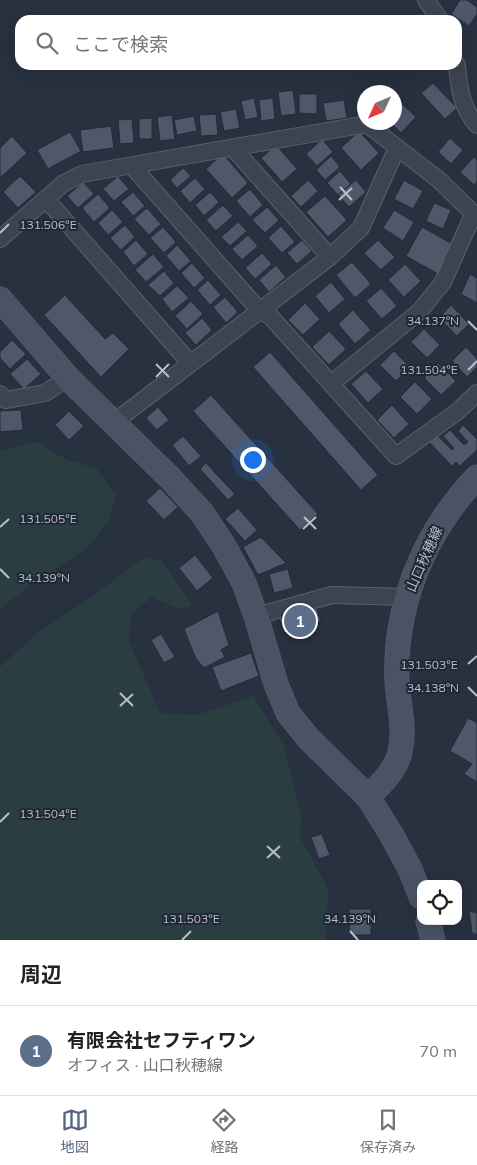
<!DOCTYPE html>
<html lang="ja">
<meta charset="utf-8">
<style>
:root{--surface:#fff;--page:#f6f6f6;--text:#202124;--muted:#757577;--line:#e0e0e0;--accent:#556481}
body{margin:0;font-family:Mulish,"Noto Sans JP",sans-serif;background:var(--page);color:var(--text)}
.controls{position:absolute;right:15px;bottom:15px;display:grid;overflow:hidden;border-radius:10px;box-shadow:0 5px 20px #0002}
.controls button{width:45px;height:45px;display:grid;place-items:center;padding:0;border:0;border-bottom:1px solid var(--line);background:var(--surface);color:var(--text);font:25px sans-serif}
.compass{position:absolute;left:357px;top:85px;width:45px;height:45px;border-radius:50%;background:var(--surface);box-shadow:0 5px 20px #0002;rotate:226deg}
.you{position:absolute;left:252px;top:459px;width:18px;height:18px;margin:-12px;border:4px solid #fff;border-radius:50%;background:#1a73e8;box-shadow:0 0 0 8px #1a73e833}
.badge{display:grid;place-items:center;width:32px;height:32px;border-radius:50%;background:var(--accent);color:#fff;font-size:16px;font-weight:700}
.pin{position:absolute;translate:-50% -50%;border:2px solid #fff;box-shadow:0 1px 5px #0006}
.list{margin:0;padding:0;list-style:none}
h2{display:flex;justify-content:space-between;align-items:center;height:65px;margin:0;padding:0 20px;font-size:21px}
h2 small{font-size:16px;font-weight:400;color:var(--muted)}
.list li{display:grid;grid-template-columns:32px 1fr auto;gap:15px;align-items:center;box-sizing:border-box;height:90px;padding:0 20px;border-top:1px solid var(--line)}
.list b{display:block;font-size:19px;white-space:nowrap}
.list p{margin:0;font-size:16px;white-space:nowrap;color:var(--muted)}
.list em{font-size:16px;font-style:normal;color:var(--muted)}
.icon{flex:none;width:28px;height:28px;fill:none;stroke:currentColor;stroke-width:2;stroke-linecap:round;stroke-linejoin:round}
.map{position:relative;flex:none;width:477px;height:940px;overflow:hidden}
.search{position:absolute;background:var(--surface);box-shadow:0 5px 20px #0002;left:15px;right:15px;top:15px;height:55px;display:flex;align-items:center;gap:12px;box-sizing:border-box;padding:0 18px;border-radius:15px;color:var(--muted);font-size:19px}
.sheet{height:155px;background:var(--surface)}
nav{display:flex;justify-content:space-around;align-items:center;box-sizing:border-box;height:70px;border-top:1px solid var(--line);background:var(--surface);font-size:14px;color:var(--muted)}
nav a{display:grid;justify-items:center;gap:2px}
nav .on{color:var(--accent)}
.map>svg:first-child{display:block}
.green{fill:#2a3e41}
.building{fill:#4e5869;stroke:#232a37}
.lines{fill:none;stroke-linecap:round;stroke-linejoin:round}
.street-casing{stroke:#5a616d;stroke-width:18}
.secondary-casing{stroke:#5a616d;stroke-width:25}
.street{stroke:#3c4450;stroke-width:16}
.secondary{stroke:#4a5363;stroke-width:24}
.ticks{fill:none;stroke:#b9bfca;stroke-width:2}
.labels{text-anchor:middle;dominant-baseline:central;stroke-width:4;stroke-linejoin:round;paint-order:stroke}
.street-label{font-size:14px;fill:#b9bfca;stroke:#202835}
.ticks-label{font-size:12px;text-anchor:middle;fill:#b9bfca;stroke:#202835;stroke-width:4;stroke-linejoin:round;paint-order:stroke}
</style>
<div class="map">
<svg width="477" height="940" viewBox="0 0 477 940">
<rect width="100%" height="100%" fill="#283140"/>
<path class="green" d="M36,442L67,460L96,468L116,495L109,520L87,548L29,586L0,609V451Z
M145,557L162,561L192,606L179,609L152,597L131,613L129,641L160,713L197,715L253,696L284,746L301,816L300,837L328,889L326,940H0V667L40,631L94,595Z"/>
<path class="building" d="M460,0H467L477,7V14L469,26L451,14Z
M433,83L457,108L445,119L421,93Z
M293,90L296,114L281,116L278,92Z
M299,94H317V114L299,113Z
M254,98L258,117L245,120L241,101Z
M273,98L275,119L261,121L259,100Z
M344,100L347,118L326,121L323,103Z
M398,100L416,117L401,133L390,122H394V104Z
M236,109L240,128L224,131L220,112Z
M216,114L218,135L201,136L199,115Z
M172,115L175,139L160,141L157,117Z
M194,116L197,131L177,135L174,120Z
M152,118V139H139V119Z
M132,119L134,143L120,144L118,120Z
M111,126L114,148L83,152L80,130Z
M359,131L379,153L361,170L341,148Z
M70,132L81,151L48,169L37,150Z
M12,136L27,153L0,178V148Z
M450,138L463,150L451,164L438,152Z
M322,139L333,152L317,166L306,154Z
M276,145L297,169L282,182L261,158Z
M223,154L248,183L232,198L206,169Z
M331,156L340,167L325,180L316,170Z
M474,157L477,160V181L474,185L460,172Z
M183,168L191,176L177,188L170,180Z
M340,171L351,184L338,195L327,183Z
M20,176L36,192L18,208L3,192Z
M118,176L129,189L114,201L103,189Z
M195,178L205,189L190,203L180,191Z
M308,180L318,191L301,207L291,196Z
M356,180L366,192L349,207L338,195Z
M404,180L423,191L413,209L394,199Z
M83,182L94,194L78,208L67,196Z
M250,189L263,205L250,217L236,201Z
M133,192L145,206L133,216L121,202Z
M210,192L219,202L204,216L195,205Z
M98,194L110,208L94,222L82,208Z
M325,196L347,220L328,237L306,212Z
M434,203L451,210L443,229L426,221Z
M223,205L233,216L216,231L206,220Z
M267,207L279,220L265,233L252,220Z
M147,208L161,224L149,235L134,219Z
M112,210L123,222L108,235L98,223Z
M394,210L414,222L403,241L383,228Z
M238,222L247,231L230,246L221,237Z
M125,225L135,237L121,250L110,238Z
M281,226L295,242L282,253L268,238Z
M163,227L176,242L164,253L150,238Z
M422,227L454,245L438,274L406,256Z
M248,235L258,246L242,260L232,249Z
M136,240L148,254L134,266L123,252Z
M302,240L312,251L297,264L287,253Z
M378,240L395,257L381,270L364,253Z
M177,245L191,261L179,271L166,256Z
M262,253L272,264L255,279L245,268Z
M153,254L164,267L146,282L135,270Z
M352,262L371,284L355,298L336,275Z
M192,263L205,278L194,288L181,273Z
M405,264L421,281L404,297L388,280Z
M276,265L286,277L269,292L259,280Z
M164,271L174,283L160,296L148,285Z
M470,274L477,278V303L461,294Z
M208,280L221,295L210,305L197,290Z
M331,282L345,299L329,313L315,296Z
M177,286L189,298L172,312L162,299Z
M381,288L397,306L382,319L366,301Z
M65,295L105,339L113,333L129,349L101,377L44,315Z
M225,297L238,312L226,323L213,307Z
M191,301L203,314L187,329L175,316Z
M305,303L320,319L303,335L288,320Z
M451,305L469,324L457,336L439,318Z
M353,310L371,330L355,344L338,324Z
M202,318L212,330L196,345L185,333Z
M424,329L440,345L427,358L411,342Z
M329,331L346,349L329,365L312,347Z
M12,340L26,354L10,369L0,358V352Z
M466,347L477,359V367L467,377L452,361Z
M394,351L410,367L396,381L380,365Z
M270,352L378,475L361,490L253,367Z
M27,359L41,374L24,389L10,374Z
M438,363L456,381L441,395L424,378Z
M366,371L383,389L368,403L351,384Z
M415,382L432,399L417,414L400,397Z
M211,395L318,514L300,530L193,411Z
M392,405L409,424L394,438L377,420Z
M158,407L169,420L157,430L146,418Z
M21,410L23,430L0,432V411Z
M69,411L84,426L69,440L55,425Z
M463,425L477,439V450L460,466L456,462L452,466L428,441L436,434L452,450L454,448L443,436L450,430L464,445L468,442L458,431Z
M183,436L201,456L189,466L172,445Z
M206,463L235,494L228,500L200,469Z
M160,488L178,507L164,520L146,501Z
M238,508L257,530L245,541L225,519Z
M261,537L286,563L258,575L243,547Z
M195,555L213,578L197,591L179,568Z
M288,569L293,588L274,593L269,574Z
M316,606L321,621L284,633L279,618Z
M218,611L229,645L221,650L225,657L204,668L196,659L184,629Z
M161,634L175,657L164,663L151,640Z
M251,653L259,676L221,691L212,667Z
M468,718L477,723V782L464,774L472,764L450,751Z
M322,834L330,855L319,859L311,837Z
M349,909H371V935H350Z
M469,911L477,913V935L472,933Z"/>
<g class="lines">
<defs>
<path id="street" d="M426,0L440,20
M457,65C459,88 461,107 477,125
M233,148L330,257
M132,166L260,311L270,316L396,456L458,411L477,393
M46,199L190,363
M0,239L64,183L82,174L367,124L439,180L477,217
M332,383L420,311L443,282L473,215
M0,394L6,400L45,393L68,378
M113,423L330,257L361,228L397,148
M256,616L332,595L407,597"/>
<path id="secondary" d="M0,299L68,378L170,478L202,513L224,546L244,583L256,616L276,684L288,713L308,738L368,797L391,834L410,869L421,897
M368,797C381,784 396,770 400,752C405,732 400,711 398,691C396,680 397,668 397,657C401,589 430,526 477,477
M428,921L433,940"/>
</defs>
<use href="#street" class="street-casing"/>
<use href="#secondary" class="secondary-casing"/>
<use href="#street" class="street"/>
<use href="#secondary" class="secondary"/>
</g>
<path class="ticks" d="M340,187L352,200M339,200L352,188M0,233L9,224M468,321L477,330M156,364L169,377M468,370L477,361M156,377L169,364M304,517L316,529M0,527L9,519M303,529L316,517M0,569L9,578M468,664L477,656M468,687L477,696M120,693L133,706M120,706L133,694M0,822L9,813M267,846L280,858M267,858L280,846M350,931L358,940M182,940L191,931"/>
<g class="labels">
<g class="street-label">
<text transform="translate(424 559) rotate(-66)">山口秋穂線</text>
</g>
</g>
<g class="ticks-label">
<text x="48" y="229">131.506°E</text>
<text x="433" y="325">34.137°N</text>
<text x="429" y="374">131.504°E</text>
<text x="48" y="523">131.505°E</text>
<text x="44" y="582">34.139°N</text>
<text x="429" y="669">131.503°E</text>
<text x="433" y="692">34.138°N</text>
<text x="48" y="818">131.504°E</text>
<text x="350" y="923">34.139°N</text>
<text x="191" y="923">131.503°E</text>
</g>
</svg>
<div class="controls">
<button><svg class="icon" aria-label="locate" viewBox="0 0 24 24"><circle cx="12" cy="12" r="6"/><path d="M12 2v4M12 18v4M2 12h4M18 12h4"/></svg></button>
</div>
<svg class="compass" viewBox="-18 -18 36 36"><path d="M0-13l5 13h-10z" fill="#e53935"/><path d="M0 13l5-13h-10z" fill="#757577"/></svg>
<div class="you"></div>
<div class="pin badge" style="left:300px;top:621px;background:#5c6f8a">1</div>
<div class="search"><svg class="icon" aria-label="search" viewBox="0 0 24 24"><circle cx="10" cy="10" r="6"/><path d="M15 15l6 6"/></svg>ここで検索</div>
</div>
<section class="sheet">
<h2>周辺<small></small></h2>
<ul class="list">
<li><span class="badge" style="background:#5c6f8a">1</span><div><b>有限会社セフティワン</b><p>オフィス · 山口秋穂線</p></div><em>70 m</em></li>
</ul>
</section>
<nav>
<a class="on"><svg class="icon" aria-label="map" viewBox="0 0 24 24"><path d="M3 6l6-2 6 2 6-2v14l-6 2-6-2-6 2zM9 4v14M15 6v14"/></svg>地図</a>
<a><svg class="icon" aria-label="directions" viewBox="0 0 24 24"><path d="M12 3l9 9-9 9-9-9zM9 14v-3h6M13 9l2 2-2 2"/></svg>経路</a>
<a><svg class="icon" aria-label="saved" viewBox="0 0 24 24"><path d="M7 4h10v16l-5-4-5 4z"/></svg>保存済み</a>
</nav>
